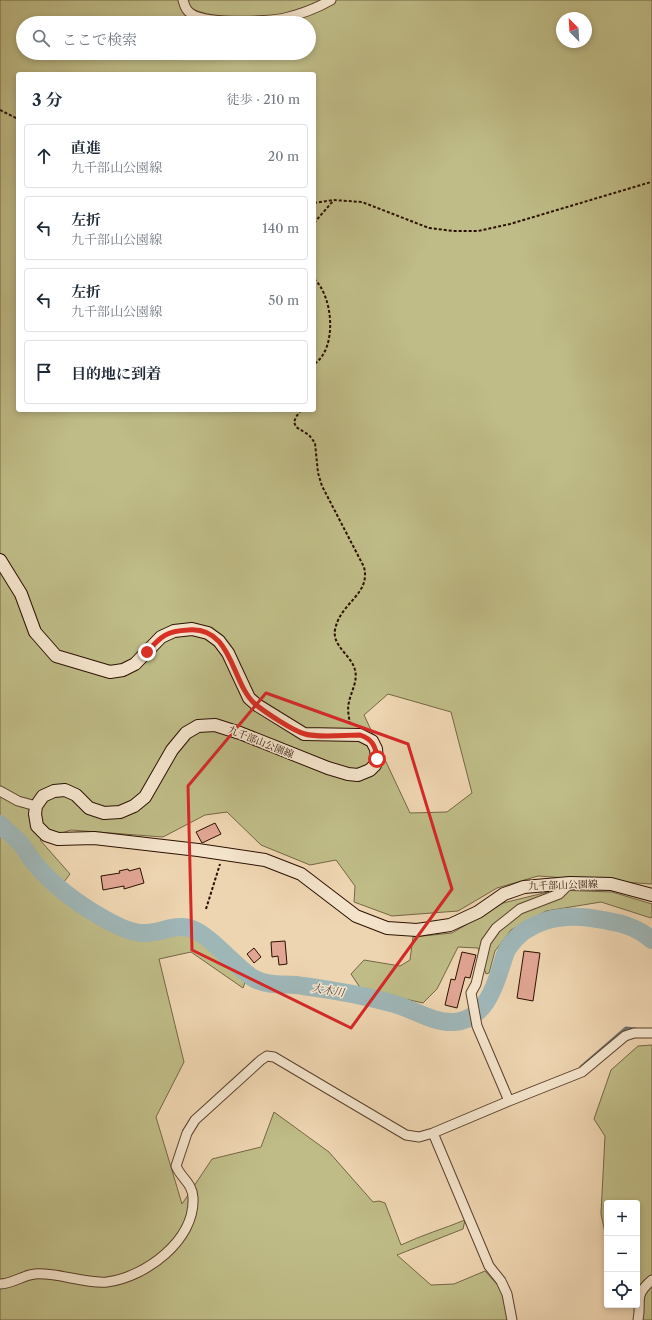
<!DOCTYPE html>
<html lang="ja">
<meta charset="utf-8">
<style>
:root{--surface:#fff;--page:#f6f6f7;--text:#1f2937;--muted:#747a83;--line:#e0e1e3}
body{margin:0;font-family:"Libre Caslon Text","Noto Serif JP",serif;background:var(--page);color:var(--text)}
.controls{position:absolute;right:12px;bottom:12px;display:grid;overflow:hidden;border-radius:4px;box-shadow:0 2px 6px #0003}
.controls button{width:36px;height:36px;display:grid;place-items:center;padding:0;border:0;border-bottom:1px solid var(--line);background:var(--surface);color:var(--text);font:20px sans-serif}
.compass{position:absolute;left:556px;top:12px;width:36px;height:36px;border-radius:50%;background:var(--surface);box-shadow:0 2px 6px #0003;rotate:336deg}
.stop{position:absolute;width:12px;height:12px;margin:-9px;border:3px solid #d93025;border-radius:50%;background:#fff}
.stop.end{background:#d93025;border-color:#fff;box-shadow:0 1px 4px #0008}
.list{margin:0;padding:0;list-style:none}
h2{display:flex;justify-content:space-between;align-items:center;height:52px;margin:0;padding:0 16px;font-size:17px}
h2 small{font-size:13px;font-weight:400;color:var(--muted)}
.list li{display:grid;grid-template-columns:26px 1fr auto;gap:12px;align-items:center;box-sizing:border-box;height:64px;margin:0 8px 8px;padding:0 8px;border:1px solid var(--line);border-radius:4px}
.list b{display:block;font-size:15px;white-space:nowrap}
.list p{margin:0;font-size:13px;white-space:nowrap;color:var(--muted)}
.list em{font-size:13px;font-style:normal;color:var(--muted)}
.icon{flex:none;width:22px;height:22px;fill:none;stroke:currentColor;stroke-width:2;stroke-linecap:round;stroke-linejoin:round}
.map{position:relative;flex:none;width:652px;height:1320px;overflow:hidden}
.search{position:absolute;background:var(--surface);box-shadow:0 2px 6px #0003;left:16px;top:16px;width:300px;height:44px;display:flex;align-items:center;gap:10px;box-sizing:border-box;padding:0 14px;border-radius:22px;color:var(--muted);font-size:15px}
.panel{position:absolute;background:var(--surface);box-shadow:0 2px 6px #0003;left:16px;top:72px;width:300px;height:340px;border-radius:4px}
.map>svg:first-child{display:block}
.green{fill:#bfbc87;stroke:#756644;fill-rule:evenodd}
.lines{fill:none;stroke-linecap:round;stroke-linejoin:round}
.stream{stroke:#71746e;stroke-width:3}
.river{stroke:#9fb6b7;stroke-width:18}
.building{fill:#e1a694;stroke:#2b1000}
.minor-casing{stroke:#5c412c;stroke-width:11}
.secondary-casing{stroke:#2b1000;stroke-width:14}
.path{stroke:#2b1000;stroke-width:2;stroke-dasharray:3 2;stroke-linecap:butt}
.minor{stroke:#f4e4cc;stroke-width:9}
.secondary{stroke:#f4e4cc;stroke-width:12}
.route{stroke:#d93025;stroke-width:5}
.marked{fill:none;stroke:#d62828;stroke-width:3;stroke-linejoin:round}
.labels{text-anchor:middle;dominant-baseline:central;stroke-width:3;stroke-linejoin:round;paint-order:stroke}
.street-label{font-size:10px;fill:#2b1000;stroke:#f4e4cc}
.water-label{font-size:11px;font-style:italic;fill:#544a40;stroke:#f4e4cc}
</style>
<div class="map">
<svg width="652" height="1320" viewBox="0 0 652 1320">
<rect width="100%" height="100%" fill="#eed5b1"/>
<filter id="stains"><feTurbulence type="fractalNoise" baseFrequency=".005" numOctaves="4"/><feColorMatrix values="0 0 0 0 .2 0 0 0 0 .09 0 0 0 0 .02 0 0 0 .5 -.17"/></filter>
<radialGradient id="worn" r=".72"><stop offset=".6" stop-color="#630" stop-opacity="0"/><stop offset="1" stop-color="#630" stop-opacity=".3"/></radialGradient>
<path class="green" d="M0,0H652V884L538,876L497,888L458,911L392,916L354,902L355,886L336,860L310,865L261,845L227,812L205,815L163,837L71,830L40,840L70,874L58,890L106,929L139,939L190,934L248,974L243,988L191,952L159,959L184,1062L156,1117L182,1204L212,1159L261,1147L274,1112L329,1152L373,1202L379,1201L385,1203L401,1245C422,1235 443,1229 465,1220L463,1229L397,1255L431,1285L454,1284L485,1271L505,1293L507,1320H0ZM562,18H586V42H562ZM23,23H309V53H23ZM18,74H314V410H18ZM388,694L451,712L472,793L447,812L410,813L364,715Z
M556,890L612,892L652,904V916L651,918L601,902L546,911L511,930L495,951L489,973L486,974L478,948L458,947L437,989L423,1003L361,989L351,974L364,960L400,966L410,960L413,937L452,933L503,903Z
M652,1045V1320H642L637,1296V1203H607V1242L601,1214L605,1136L594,1119L611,1070L638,1046Z"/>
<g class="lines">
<path class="stream" d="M639,929L652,934
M581,1067L626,1028L636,1029"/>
<path class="river" d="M0,824C6,831 14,836 20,843C26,850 30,858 36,865C54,886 78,904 103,918C115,925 132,934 146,933C160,933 175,924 189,928C209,933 235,967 253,978C268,987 286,983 303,986C333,990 362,995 391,1003C412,1008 431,1023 454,1022C483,1020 494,990 501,967C503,961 505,953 508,948C527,920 560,914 591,918C616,922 633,924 652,940"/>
</g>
<path class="building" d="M215,823L221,834L202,843L196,832Z
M140,868L144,883L124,889V886L103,890L101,876L120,873L119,871L128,869L129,871Z
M285,941L287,964L279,965L278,956L272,957L271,942Z
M254,948L261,957L254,963L247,954Z
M524,951L540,953L533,1001L517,998Z
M462,952L476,955L470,978L465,977L457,1008L445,1005L451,979L455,980Z"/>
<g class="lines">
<defs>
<path id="minor" d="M183,0C184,3 185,8 188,11C199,25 268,22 285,18C301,14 317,8 331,0
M0,791L18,801L36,806
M509,1101L477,1026L471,993L476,984L486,942L496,928L520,909L559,894L570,883
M433,1133L489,1266L501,1281L507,1294L512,1320
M0,1284C12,1284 23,1275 35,1274C58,1272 84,1284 107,1282C146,1277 195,1240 193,1198C193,1184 181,1178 176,1166L187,1133L195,1120L261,1060L267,1056L274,1057L406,1135L419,1137L433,1133L509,1101L582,1072L625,1036L634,1033H652
M638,1320C642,1300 633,1296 652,1280"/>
<path id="secondary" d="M0,560L21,594L35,632L56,656L110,672L123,670L135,664L161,637L174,631L192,629L208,633L219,641L228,653L249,698L257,705L304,734L360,735L372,741L376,749L377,759L375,765L370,770L358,775L348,774L328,768L240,733L215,725L198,726L186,733L172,750L145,797L134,806L120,812L104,813L89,808L76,795L65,790L54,791L43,796L36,806L35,814L37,826L46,835L58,839L94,838L198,850L265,860L301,874L356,916L387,928L417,930L450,925L478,912L504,894L524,887L570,883L611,884L652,895"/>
</defs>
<use href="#minor" class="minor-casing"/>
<use href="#secondary" class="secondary-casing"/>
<path class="path" d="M0,110L18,119
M314,203L333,200L362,202L429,228L453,231H478L510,224L651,182
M314,223L333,201
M314,279C333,295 338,349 314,364
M301,410L296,417L294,422L296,427L309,435L315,443L318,473L322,486L364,567C371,595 340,602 335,630C332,646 352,656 355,670C358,681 351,692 349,702C347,709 349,717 350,724
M206,909L220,864"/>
<use href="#minor" class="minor"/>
<use href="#secondary" class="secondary"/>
</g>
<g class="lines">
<path class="route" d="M147,652C161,636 167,631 188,630C233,626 231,683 255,704C265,712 293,731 305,734C318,738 344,735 360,735C372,739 376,746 377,759"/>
</g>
<path class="marked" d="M266,693L408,744L452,889L351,1028L192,950L188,786Z"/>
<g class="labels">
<g class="street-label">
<text transform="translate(261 742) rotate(22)">九千部山公園線</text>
<text transform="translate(563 885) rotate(-2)">九千部山公園線</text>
</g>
<g class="water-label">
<text transform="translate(328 990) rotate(9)">大木川</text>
</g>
</g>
<rect width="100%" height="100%" filter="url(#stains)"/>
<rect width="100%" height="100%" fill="url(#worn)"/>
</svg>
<div class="controls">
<button>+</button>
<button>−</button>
<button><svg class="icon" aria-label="locate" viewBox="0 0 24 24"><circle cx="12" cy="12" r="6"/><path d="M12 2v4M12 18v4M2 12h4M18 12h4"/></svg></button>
</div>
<svg class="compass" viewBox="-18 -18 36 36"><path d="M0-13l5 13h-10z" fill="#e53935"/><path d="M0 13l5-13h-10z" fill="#747a83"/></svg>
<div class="stop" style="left:377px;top:759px"></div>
<div class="stop end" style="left:147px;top:652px"></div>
<div class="search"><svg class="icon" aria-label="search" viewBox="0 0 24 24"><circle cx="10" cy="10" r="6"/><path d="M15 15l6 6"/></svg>ここで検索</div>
<section class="panel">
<h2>3 分<small>徒歩 · 210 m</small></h2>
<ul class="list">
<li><svg class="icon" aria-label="ahead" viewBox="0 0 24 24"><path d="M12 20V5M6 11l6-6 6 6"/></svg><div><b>直進</b><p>九千部山公園線</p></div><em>20 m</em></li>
<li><svg class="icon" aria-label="left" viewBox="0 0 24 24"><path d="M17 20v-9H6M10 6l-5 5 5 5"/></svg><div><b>左折</b><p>九千部山公園線</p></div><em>140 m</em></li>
<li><svg class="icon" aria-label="left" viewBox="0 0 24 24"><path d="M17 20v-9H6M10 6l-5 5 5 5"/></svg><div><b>左折</b><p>九千部山公園線</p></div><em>50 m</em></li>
<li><svg class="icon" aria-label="arrive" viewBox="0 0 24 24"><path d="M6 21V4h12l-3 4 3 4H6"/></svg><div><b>目的地に到着</b></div></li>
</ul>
</section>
</div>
